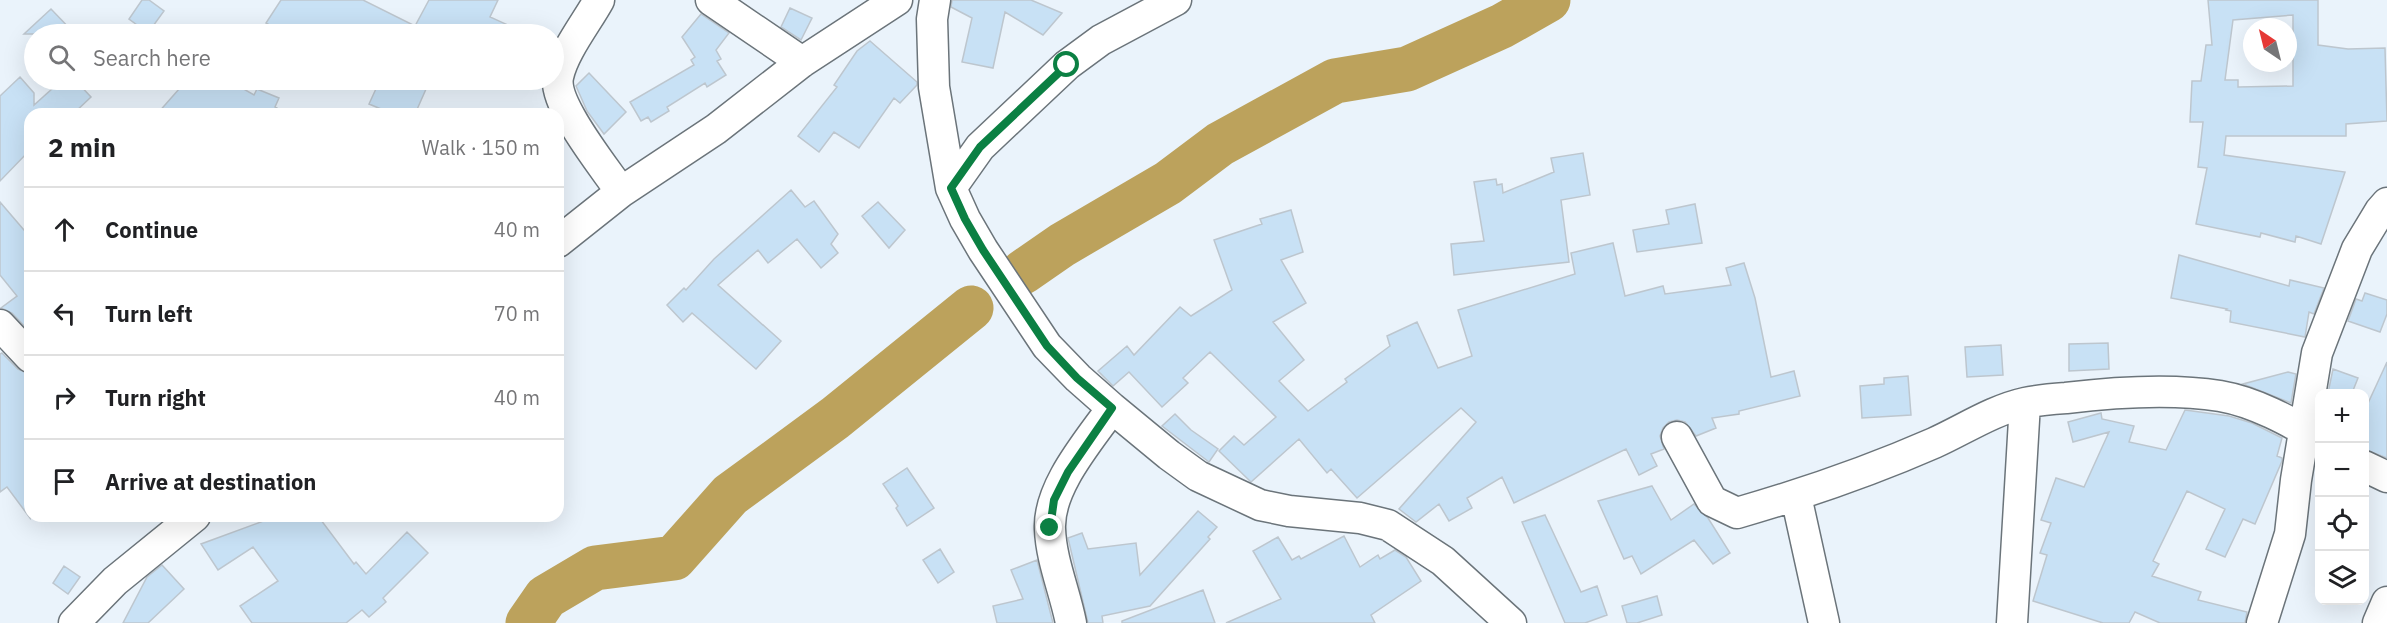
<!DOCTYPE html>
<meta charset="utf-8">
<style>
:root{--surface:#fff;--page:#f6f6f6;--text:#202124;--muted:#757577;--line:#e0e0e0}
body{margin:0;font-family:"IBM Plex Sans",sans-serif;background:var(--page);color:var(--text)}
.controls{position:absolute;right:18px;bottom:18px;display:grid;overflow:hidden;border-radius:12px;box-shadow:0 6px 24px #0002}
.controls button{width:54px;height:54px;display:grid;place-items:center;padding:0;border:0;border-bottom:2px solid var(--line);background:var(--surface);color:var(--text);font:30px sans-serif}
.compass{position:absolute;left:2243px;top:18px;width:54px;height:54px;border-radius:50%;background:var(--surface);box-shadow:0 6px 24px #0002;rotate:325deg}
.stop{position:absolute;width:18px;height:18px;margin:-14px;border:4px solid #0b8043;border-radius:50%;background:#fff}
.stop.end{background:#0b8043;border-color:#fff;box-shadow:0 2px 6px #0008}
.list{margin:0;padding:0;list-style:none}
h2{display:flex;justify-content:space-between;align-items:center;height:78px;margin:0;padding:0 24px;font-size:26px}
h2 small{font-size:20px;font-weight:400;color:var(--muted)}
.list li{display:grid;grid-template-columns:39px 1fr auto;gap:18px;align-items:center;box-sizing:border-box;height:84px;padding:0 24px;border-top:2px solid var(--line)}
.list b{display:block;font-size:22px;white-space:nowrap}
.list em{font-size:20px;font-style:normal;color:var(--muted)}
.icon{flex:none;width:33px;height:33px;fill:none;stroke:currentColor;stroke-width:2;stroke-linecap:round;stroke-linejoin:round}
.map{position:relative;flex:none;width:2387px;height:623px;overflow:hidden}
.search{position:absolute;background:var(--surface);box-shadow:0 6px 24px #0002;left:24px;top:24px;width:540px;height:66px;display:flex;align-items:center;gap:15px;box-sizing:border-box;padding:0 21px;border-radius:33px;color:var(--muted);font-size:22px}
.panel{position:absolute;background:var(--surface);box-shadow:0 6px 24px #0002;left:24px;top:108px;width:540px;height:414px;border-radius:18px}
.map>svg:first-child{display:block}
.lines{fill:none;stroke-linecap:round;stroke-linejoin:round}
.river{stroke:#bca25c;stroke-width:45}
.building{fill:#c8e1f5;stroke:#bdc6ce;stroke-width:1.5;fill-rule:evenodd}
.minor-casing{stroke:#6b747a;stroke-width:33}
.minor{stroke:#fff;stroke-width:30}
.route{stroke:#0b8043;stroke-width:8}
</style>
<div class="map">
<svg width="2387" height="623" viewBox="0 0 2387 623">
<rect width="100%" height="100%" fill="#eaf3fb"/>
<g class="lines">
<path class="river" d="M1023,272L1062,245L1168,183L1220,144L1335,81L1407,69L1502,26L1548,0
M528,623L546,597L595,568L674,558L730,495L835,418L971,308"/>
</g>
<path class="building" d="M142,0H149L164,11L148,33L129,19Z
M281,0H363L415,26L429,0H498L490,17L528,34H284L266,23Z
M952,0H1031L1062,13L1043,35L1005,12L993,68L962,62L972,18L951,7Z
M2208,0H2318V45L2348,49L2385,48L2387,121L2346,124V136H2226L2224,155L2345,172L2321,244L2296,236L2295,242L2261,233L2260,237L2196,224L2207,168L2198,167L2203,122H2190L2192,81H2201L2206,45H2212ZM2293,15V86L2238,87V80H2225L2233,20Z
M790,8L812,18L801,40L781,27Z
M51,9L75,34H24Z
M701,14L729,33L716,50L721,59L717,61L726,75L707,87L705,83L667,107L669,111L651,122L648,117L641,121L630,102L694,65L691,60L695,57L682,37Z
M870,41L917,82V85L900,103L894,98L859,148L834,132L819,152L798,136L837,87L834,85L857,51Z
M589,73L626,112L604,134L587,111L576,86Z
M20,77L34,93V105L62,80H75L91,97L73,114H30V150L0,181V96Z
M187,80H228L254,95L257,89L279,98L275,107L287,114H157Z
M380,80H430L415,114H393L369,104Z
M1583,153L1590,195L1561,200L1569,262L1454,275L1451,244L1484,241L1474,182L1496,179L1497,185L1502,184L1503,193L1554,172L1551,158Z
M791,190L805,207L814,201L838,234L831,244L838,253L821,268L797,239L768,263L758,250L718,285L781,341L756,369L692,313L683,322L667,305L684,288L686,290L714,259Z
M0,202L30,237V332L12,313L1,308L17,296L0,275Z
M878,202L905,230L889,248L862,216Z
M1695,204L1702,243L1637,252L1633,230L1669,224L1666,210Z
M1291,210L1303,252L1281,260L1306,303L1273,322L1304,360L1279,381L1308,411L1347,382L1345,379L1390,346L1387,336L1417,322L1438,368L1472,356L1458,310L1575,274L1571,253L1613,243L1625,296L1663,286L1665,294L1731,285L1726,268L1744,263L1755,298L1771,377L1794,371L1800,396L1739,411V414L1712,418L1716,428L1696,436L1685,422L1677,420L1669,422L1663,428L1660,436L1664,449L1651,454L1657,466L1639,475L1626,449L1514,503L1502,477L1467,498L1472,508L1449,521L1439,504L1416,522L1399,509L1476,422L1461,408L1357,498L1331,469L1327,473L1299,439L1251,482L1219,451L1234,436L1244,445L1276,417L1210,352L1183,378L1188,383L1162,407L1129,372L1113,386L1098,371L1127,346L1134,355L1180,307L1191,316L1232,290L1214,240L1262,224L1260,219Z
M2179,255L2289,286L2290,280L2324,288L2314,314L2309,312L2305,337L2230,322L2231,311L2226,310L2227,309L2171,298Z
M2365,293L2387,300V314L2380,332L2348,321L2356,299L2362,301Z
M2108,343L2109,369L2069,371V344Z
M2001,345L2003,375L1967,377L1965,347Z
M2,353L18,369L30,374V518L7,487L0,492V354Z
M2387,362V458L2364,449V412Z
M2333,369L2358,378L2352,393H2328Z
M2288,372L2296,374L2291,403L2243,384Z
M1908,376L1911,415L1862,418L1860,386L1884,384V378Z
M2185,410L2229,416L2252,423L2282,438L2277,456L2282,458V461L2255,524L2243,519L2225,557L2206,549L2225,509L2187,491L2153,561L2159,564L2152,576L2201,592L2198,600L2247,612L2245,623H2160L2135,612L2129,623H2103L2033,601L2047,555L2040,553L2051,523L2041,520L2056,478L2084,487L2109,432L2073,442L2068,422L2101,413L2102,419L2134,426L2129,442L2166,450Z
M1175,414L1191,430L1218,449L1209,462L1162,426Z
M907,468L934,508L907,526L896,508L898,506L883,484Z
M1652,486L1671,520L1694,504L1708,518L1730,553L1713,564L1694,540L1641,574L1632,556L1624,559L1598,501Z
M1198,511L1217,527L1208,537L1210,539L1150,606L1102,616L1103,623H1088L1068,538L1082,533L1088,549L1136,543L1140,575Z
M1545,515L1581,592L1597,586L1607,615L1585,623H1565L1522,522Z
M277,516H318L354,564L356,562L366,574L407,532L428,553L383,598L386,602L369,617L362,610L346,623H252L240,606L278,581L253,547L218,570L201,544Z
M1344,536L1360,567L1378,555L1380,559L1395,550L1406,557L1421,581L1371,615L1375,623H1226L1281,599L1253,551L1278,537L1292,560L1299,556L1301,559Z
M940,549L954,572L938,583L923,560Z
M1037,560L1053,623H997L993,606L1023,599L1011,570Z
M162,565L184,589L148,623H123L147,577Z
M64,566L80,577L68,594L53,583Z
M1203,590L1215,623H1122V621Z
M1657,596L1662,615L1637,623H1627L1622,606Z"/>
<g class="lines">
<defs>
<path id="minor" d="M599,0C587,22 563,52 558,77C553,105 605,168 621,192
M711,0L802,62
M935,0L932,19L934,87L951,188L965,219L983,250L1047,346L1078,378L1112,408L1169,455L1198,476L1260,505L1289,511L1360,518L1388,525L1443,561L1511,623
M951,188L980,147L1067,65L1101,40L1176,0
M558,242L621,192L716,129L802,62L897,0
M0,325L30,357
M1677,437L1712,501L1737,513C1803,494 1870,471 1934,443C1963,430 1993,410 2025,403C2038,400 2052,399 2066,398C2115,392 2171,388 2220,396C2255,402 2289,421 2320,439
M2364,466L2387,477
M1796,496L1824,623
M74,623L115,581L195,516
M1071,623C1065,592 1051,560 1050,529C1048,487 1089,441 1112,408
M2012,623L2025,403
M2262,623L2290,534L2296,480L2317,353L2357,249L2380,211L2387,203
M2378,623L2387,602"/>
</defs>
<use href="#minor" class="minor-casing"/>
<use href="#minor" class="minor"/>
</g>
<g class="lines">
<path class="route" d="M1050,528L1054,500L1068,472L1112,408L1077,378L1047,346L983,250L965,219L951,188L980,147L1067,65"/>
</g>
</svg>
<div class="controls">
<button>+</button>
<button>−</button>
<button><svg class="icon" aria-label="locate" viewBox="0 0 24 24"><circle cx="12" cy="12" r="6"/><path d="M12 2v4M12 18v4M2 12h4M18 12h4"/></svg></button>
<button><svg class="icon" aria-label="layers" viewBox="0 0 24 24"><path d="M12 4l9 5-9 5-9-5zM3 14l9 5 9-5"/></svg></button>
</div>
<svg class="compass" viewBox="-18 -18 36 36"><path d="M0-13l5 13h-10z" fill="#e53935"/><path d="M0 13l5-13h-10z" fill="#757577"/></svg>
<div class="stop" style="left:1067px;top:65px"></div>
<div class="stop end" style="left:1050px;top:528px"></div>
<div class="search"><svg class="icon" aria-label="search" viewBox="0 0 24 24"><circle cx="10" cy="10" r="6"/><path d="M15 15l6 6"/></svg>Search here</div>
<section class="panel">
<h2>2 min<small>Walk · 150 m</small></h2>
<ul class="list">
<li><svg class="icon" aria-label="ahead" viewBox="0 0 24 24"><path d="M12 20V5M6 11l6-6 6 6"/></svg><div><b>Continue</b></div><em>40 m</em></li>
<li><svg class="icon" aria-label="left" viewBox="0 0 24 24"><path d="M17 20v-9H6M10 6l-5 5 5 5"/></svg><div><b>Turn left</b></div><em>70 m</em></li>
<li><svg class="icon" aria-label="right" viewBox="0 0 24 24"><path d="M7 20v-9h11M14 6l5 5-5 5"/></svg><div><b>Turn right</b></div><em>40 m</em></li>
<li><svg class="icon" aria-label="arrive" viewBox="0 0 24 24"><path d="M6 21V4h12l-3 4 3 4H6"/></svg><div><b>Arrive at destination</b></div></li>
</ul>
</section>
</div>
